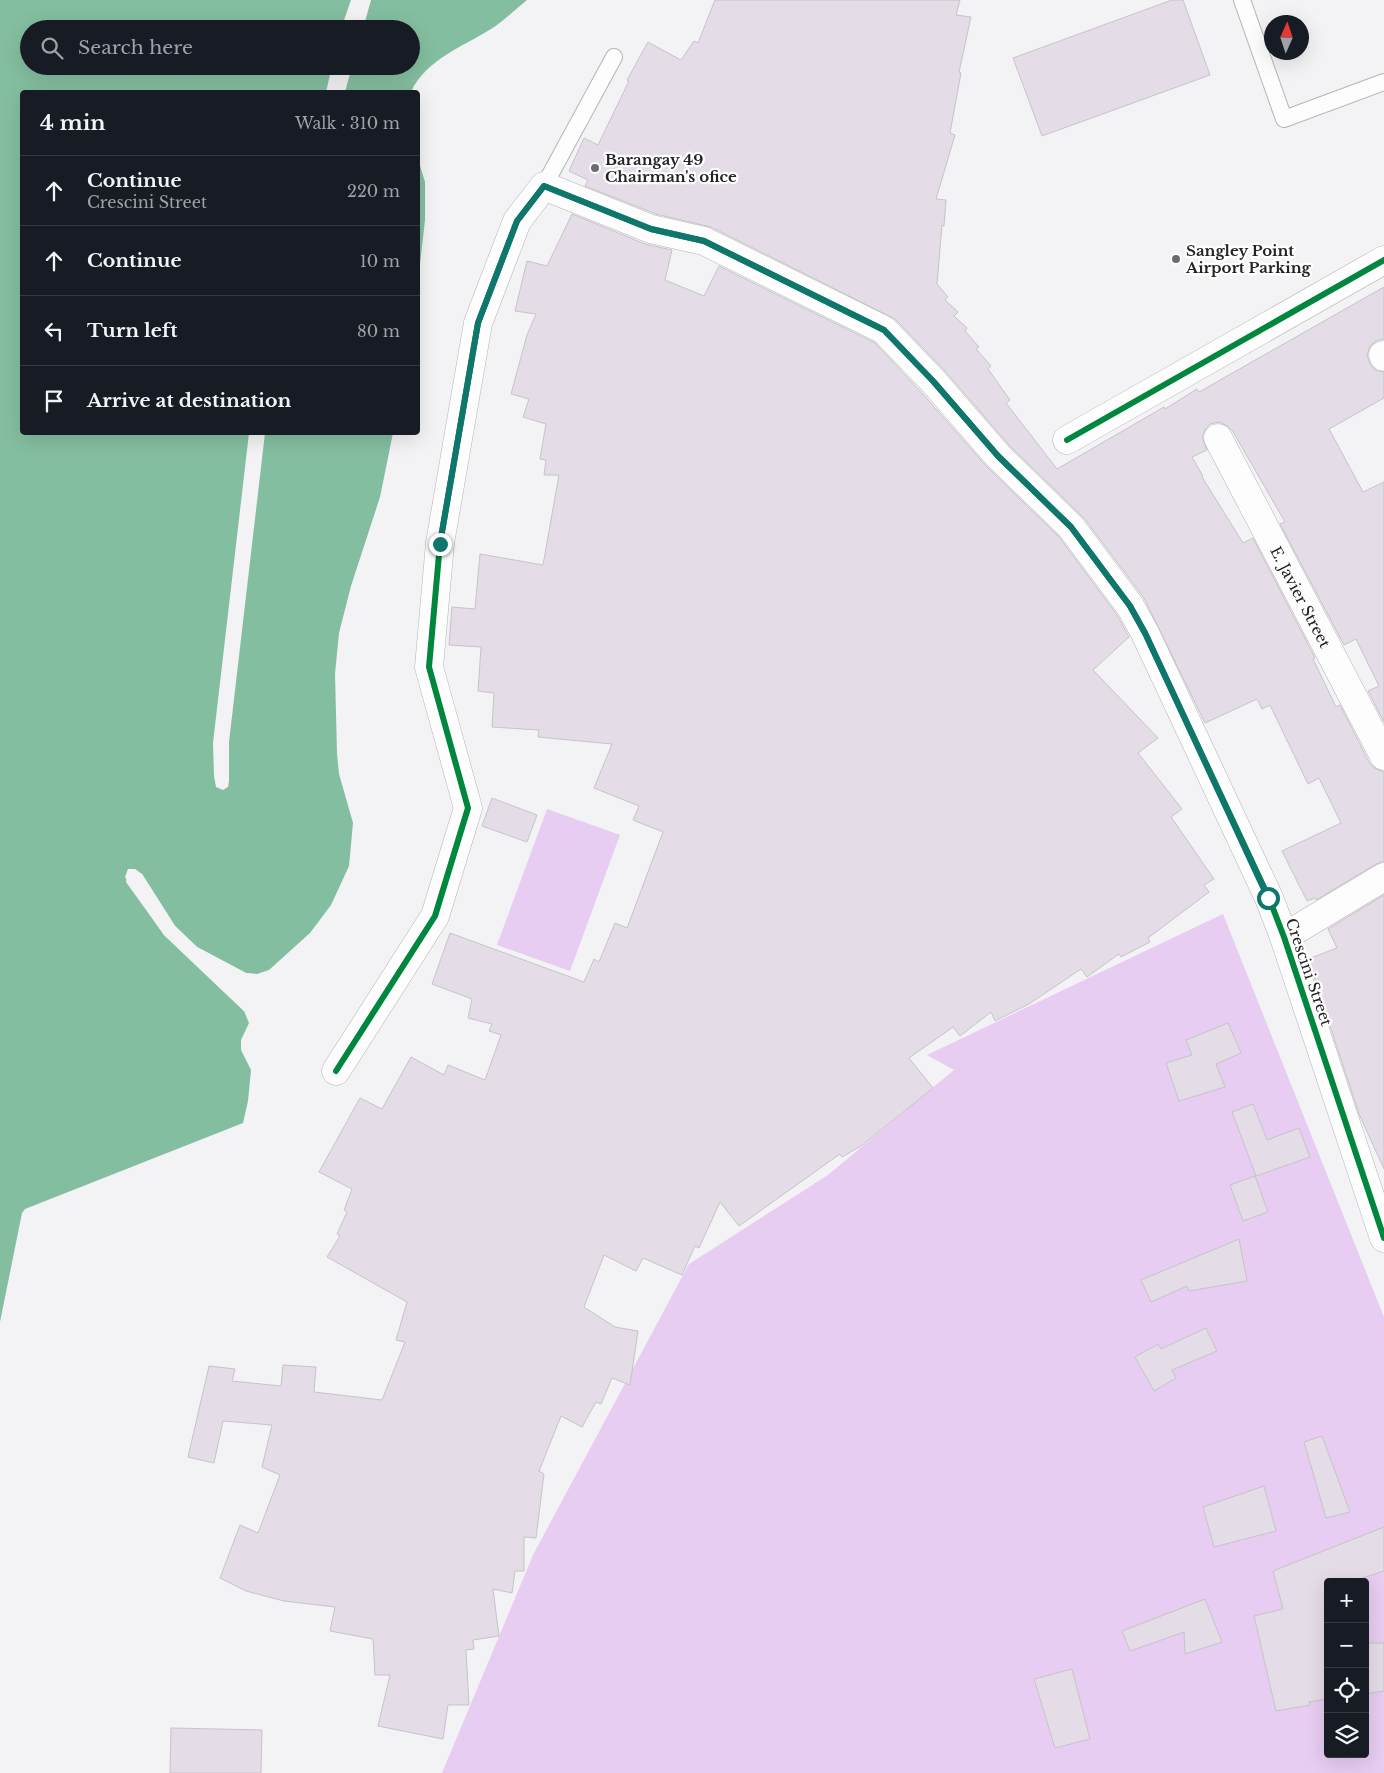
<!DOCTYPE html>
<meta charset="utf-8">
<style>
:root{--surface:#171b24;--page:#242831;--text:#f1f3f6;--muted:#9ea1a6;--line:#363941}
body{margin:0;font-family:"Libre Baskerville",serif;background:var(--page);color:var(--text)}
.controls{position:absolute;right:15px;bottom:15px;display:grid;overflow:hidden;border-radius:5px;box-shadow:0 5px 20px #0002}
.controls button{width:45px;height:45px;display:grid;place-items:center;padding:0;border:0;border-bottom:1px solid var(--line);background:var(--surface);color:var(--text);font:25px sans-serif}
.compass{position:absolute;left:1264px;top:15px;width:45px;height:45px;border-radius:50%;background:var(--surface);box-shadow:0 5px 20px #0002;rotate:3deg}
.stop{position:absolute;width:15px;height:15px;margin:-11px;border:4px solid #0f766e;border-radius:50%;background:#fff}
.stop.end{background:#0f766e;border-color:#fff;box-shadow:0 1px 5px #0008}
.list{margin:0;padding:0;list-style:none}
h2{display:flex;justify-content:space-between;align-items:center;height:65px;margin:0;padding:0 20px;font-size:21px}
h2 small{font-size:16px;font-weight:400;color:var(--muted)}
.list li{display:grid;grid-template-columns:32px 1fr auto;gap:15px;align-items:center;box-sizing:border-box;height:70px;padding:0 20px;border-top:1px solid var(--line)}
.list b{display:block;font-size:19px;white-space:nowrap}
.list p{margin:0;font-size:16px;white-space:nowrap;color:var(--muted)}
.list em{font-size:16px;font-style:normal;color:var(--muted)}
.icon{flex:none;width:28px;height:28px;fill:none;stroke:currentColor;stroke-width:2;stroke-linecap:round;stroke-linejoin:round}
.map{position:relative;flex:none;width:1384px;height:1773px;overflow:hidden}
.search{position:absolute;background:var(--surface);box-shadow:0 5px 20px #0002;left:20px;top:20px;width:400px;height:55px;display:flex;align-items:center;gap:12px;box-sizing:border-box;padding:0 18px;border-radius:28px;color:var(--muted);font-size:19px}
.panel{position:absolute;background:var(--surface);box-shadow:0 5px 20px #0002;left:20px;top:90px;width:400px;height:345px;border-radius:5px}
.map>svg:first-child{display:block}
.green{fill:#e7cdf1;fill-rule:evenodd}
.water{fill:#84bea0;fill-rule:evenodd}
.pier{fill:#f3f2f4}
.building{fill:#e4dce7;stroke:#c5c4c6}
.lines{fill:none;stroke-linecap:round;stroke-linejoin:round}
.service-casing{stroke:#b5b4b6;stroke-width:18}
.minor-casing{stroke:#b5b4b6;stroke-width:29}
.service{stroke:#fdfdfd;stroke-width:16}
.minor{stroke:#fdfdfd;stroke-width:28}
.cycleway-casing{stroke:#fff;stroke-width:9}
.cycleway{stroke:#00873e;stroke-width:6}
.route{stroke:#0f766e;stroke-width:6}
.poi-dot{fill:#6c6b6d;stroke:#fff;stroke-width:2}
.labels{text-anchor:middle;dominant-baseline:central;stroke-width:4.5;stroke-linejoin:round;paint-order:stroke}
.poi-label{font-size:15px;font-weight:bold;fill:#232324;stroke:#fff;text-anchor:start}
.street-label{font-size:15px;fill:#232324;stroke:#fff}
</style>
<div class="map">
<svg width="1384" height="1773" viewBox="0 0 1384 1773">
<rect width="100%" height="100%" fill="#f3f2f4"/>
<path class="green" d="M547,809L620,835L570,971L497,945Z
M1223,914L1384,1317V1773H442L533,1555L689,1264L828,1175L954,1070L927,1055ZM1328,1582H1365V1754H1328Z"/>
<path class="water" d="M0,0H527C517,8 508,17 497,25C468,45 426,58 411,92H22V432L393,433L380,497L351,586L339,633L335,674L337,753L339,774L353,823L349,866L331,905L310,933L269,970L257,974L246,973L197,947L175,926L142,874L128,869L125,877L164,935L244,1011L249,1023L241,1040V1050L251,1070L248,1101L243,1123L25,1209L22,1213L0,1322ZM29,29H411V66H29Z
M418,159L425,182V220L418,282Z"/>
<path class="pier" d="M351,0H371L363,29H341Z
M332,66H352L345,92H326Z
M249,433H265L229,742V781L228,787L223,790L216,787L214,776L213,743Z
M128,869H135L142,874L175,926L197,947L246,973L257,974L255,977L245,975L196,949L173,928L140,876L130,871L128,881L166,933L178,947L235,997L244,1008V1011L164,935L126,882Z"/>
<path class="building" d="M715,0H960L956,15L971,17L959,72L961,73L950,133L955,135L936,199L946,200L944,226L942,225L937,284L948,297L945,300L958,312L954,316L967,328L965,331L979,347L976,349L991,366L988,369L1010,400L1006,403L1057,469L1164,407L1165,409L1197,389L1199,392L1384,287V339L1376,341L1370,346L1367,355L1370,364L1375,370L1384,372V398L1329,429L1363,492L1384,482V722L1368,691L1379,686L1356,639L1344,645L1280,524L1285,522L1232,430L1226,425L1219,422L1210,424L1205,430L1202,437L1207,450L1192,457L1203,476L1202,477L1243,543L1253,538L1315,658L1313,659L1336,707L1340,705L1370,764L1376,769L1384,772V861L1376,864L1316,900L1315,898L1307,901L1282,851L1341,823L1319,778L1308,784L1270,705L1262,709L1257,699L1205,723L1144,598L1084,518L1009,445L945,371L895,319L711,227L656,214L585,186L588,180L569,171L584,138L598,145L629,81L627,80L648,42L681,60L694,41L698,43Z
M1172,0H1183L1210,75L1042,136L1013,58Z
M572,214L645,244L672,250L665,280L704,296L719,266L875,343L921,392L987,467L1059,537L1117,615L1129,637L1093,670L1158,738L1138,753L1182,809L1171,817L1214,879L1204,885L1209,892L1148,938L1150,942L1121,957L1119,954L1087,977L1081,969L1029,1004L995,1021L991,1012L960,1036L953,1027L909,1058L933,1088L861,1146L842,1157L840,1154L739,1226L720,1202L699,1248L695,1246L682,1275L643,1258L636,1271L604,1255L584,1307L615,1327L638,1331L630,1385L612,1378L601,1404L596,1402L582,1427L561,1416L539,1471L544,1474L536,1538L524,1537V1571H515L512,1593L493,1589L499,1636L473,1640L474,1649L466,1650L469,1705H448L443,1739L378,1726L390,1675H375L373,1639L330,1631L335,1607L284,1601L246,1591L220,1578L240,1525L258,1533L280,1475L262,1467L272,1425L223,1421L214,1463L188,1457L209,1366L235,1369L232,1381L281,1386L283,1365L316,1367L314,1392L382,1400L405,1342L396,1340L407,1302L327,1257L340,1236L337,1234L347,1212L344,1210L352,1189L319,1172L360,1098L382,1109L411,1057L444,1075L448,1065L485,1080L501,1035L489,1031L492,1024L468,1018L472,999L432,984L450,933L584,982L594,959L599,962L615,923L627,928L663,832L633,820L639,806L594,788L612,744L538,737L539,730L492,727L494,693L478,691L481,647L449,645L452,607L475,609L480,554L543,565L559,475H544L546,460L540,459L546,424L523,417L529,399L511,394L527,335L536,314L515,311L527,261L547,266Z
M492,798L537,815L527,842L482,826Z
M1384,895V1169L1359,1114L1308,959L1337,948L1328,929Z
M1228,1023L1241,1053L1216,1064L1225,1087L1179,1101L1166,1063L1192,1055L1186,1040Z
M1253,1104L1267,1140L1299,1128L1310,1157L1256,1176L1232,1112Z
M1255,1176L1268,1212L1243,1221L1230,1185Z
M1239,1239L1247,1281L1189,1291L1187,1286L1151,1302L1141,1280Z
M1206,1328L1217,1351L1172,1370L1176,1378L1154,1391L1135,1357L1158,1344L1161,1349Z
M1322,1436L1350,1512L1326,1518L1304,1442Z
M1264,1486L1276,1531L1214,1547L1203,1507Z
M1384,1527V1571L1350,1582H1328V1699L1309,1702L1310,1705L1276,1711L1254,1616L1283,1609L1273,1571Z
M1205,1599L1222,1642L1185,1654L1184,1632L1130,1651L1122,1631Z
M1365,1643H1384V1691L1365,1694Z
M1072,1669L1090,1739L1055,1748L1034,1679Z
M171,1728L262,1730L261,1773H170Z"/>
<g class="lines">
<defs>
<path id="service" d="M1242,0L1284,119L1384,82
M544,186L614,57"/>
<g id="minor">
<path d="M1383,355L1384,357"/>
<path id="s1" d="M1218,438L1384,756"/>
<path d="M1067,440L1384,260"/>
<path d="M1284,937L1384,877"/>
<path d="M336,1071L435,916L468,808L429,667L440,543L478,323L517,221L544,186L651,229L704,241L884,330L933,381L998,456L1071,527L1130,606L1145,633L1269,898L1284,937L1384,1238"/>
</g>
</defs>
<use href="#service" class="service-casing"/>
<use href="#minor" class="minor-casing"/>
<use href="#service" class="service"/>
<use href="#minor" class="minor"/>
<defs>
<path id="cycleway" d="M1067,440L1384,260
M336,1071L435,916L468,808L429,667L440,543L478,323L517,221L544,186L651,229L704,241L884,330L933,381L998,456L1071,527L1130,606L1145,633L1269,898L1284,937L1384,1238"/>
</defs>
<use href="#cycleway" class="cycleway-casing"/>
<use href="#cycleway" class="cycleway"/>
</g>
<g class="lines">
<path class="route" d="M440,544L478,323L517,221L544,186L651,229L704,241L884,330L933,381L998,456L1071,527L1130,606L1145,633L1268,898"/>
</g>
<g class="poi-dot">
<circle cx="595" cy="168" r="5"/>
<circle cx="1176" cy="259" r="5"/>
</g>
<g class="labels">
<g class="poi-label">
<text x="605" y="159">Barangay 49<tspan x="605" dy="17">Chairman's ofice</tspan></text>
<text x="1186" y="250">Sangley Point<tspan x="1186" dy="17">Airport Parking</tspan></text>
</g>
<g class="street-label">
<text stroke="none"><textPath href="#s1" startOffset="179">E. Javier Street</textPath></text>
<text transform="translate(1309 972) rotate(71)">Crescini Street</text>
</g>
</g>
</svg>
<div class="controls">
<button>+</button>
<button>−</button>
<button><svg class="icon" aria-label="locate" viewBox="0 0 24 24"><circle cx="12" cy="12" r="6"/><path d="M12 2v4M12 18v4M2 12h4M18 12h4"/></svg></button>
<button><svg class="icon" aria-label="layers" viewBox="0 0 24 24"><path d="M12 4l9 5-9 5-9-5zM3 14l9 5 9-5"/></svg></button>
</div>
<svg class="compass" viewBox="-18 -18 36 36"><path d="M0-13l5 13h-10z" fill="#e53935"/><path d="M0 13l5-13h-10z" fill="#9ea1a6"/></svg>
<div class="stop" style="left:1268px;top:898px"></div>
<div class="stop end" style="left:440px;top:544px"></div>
<div class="search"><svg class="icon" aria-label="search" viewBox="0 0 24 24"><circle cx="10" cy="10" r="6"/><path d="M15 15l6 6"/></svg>Search here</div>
<section class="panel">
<h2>4 min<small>Walk · 310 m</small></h2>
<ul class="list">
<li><svg class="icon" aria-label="ahead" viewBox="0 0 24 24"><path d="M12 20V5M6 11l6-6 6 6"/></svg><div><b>Continue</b><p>Crescini Street</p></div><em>220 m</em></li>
<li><svg class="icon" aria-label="ahead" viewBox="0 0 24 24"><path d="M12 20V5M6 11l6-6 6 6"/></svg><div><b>Continue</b></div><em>10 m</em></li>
<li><svg class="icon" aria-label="left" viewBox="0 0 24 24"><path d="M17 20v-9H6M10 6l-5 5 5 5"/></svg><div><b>Turn left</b></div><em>80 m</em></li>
<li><svg class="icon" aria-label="arrive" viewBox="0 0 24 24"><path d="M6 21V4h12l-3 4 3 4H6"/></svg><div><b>Arrive at destination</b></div></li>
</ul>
</section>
</div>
